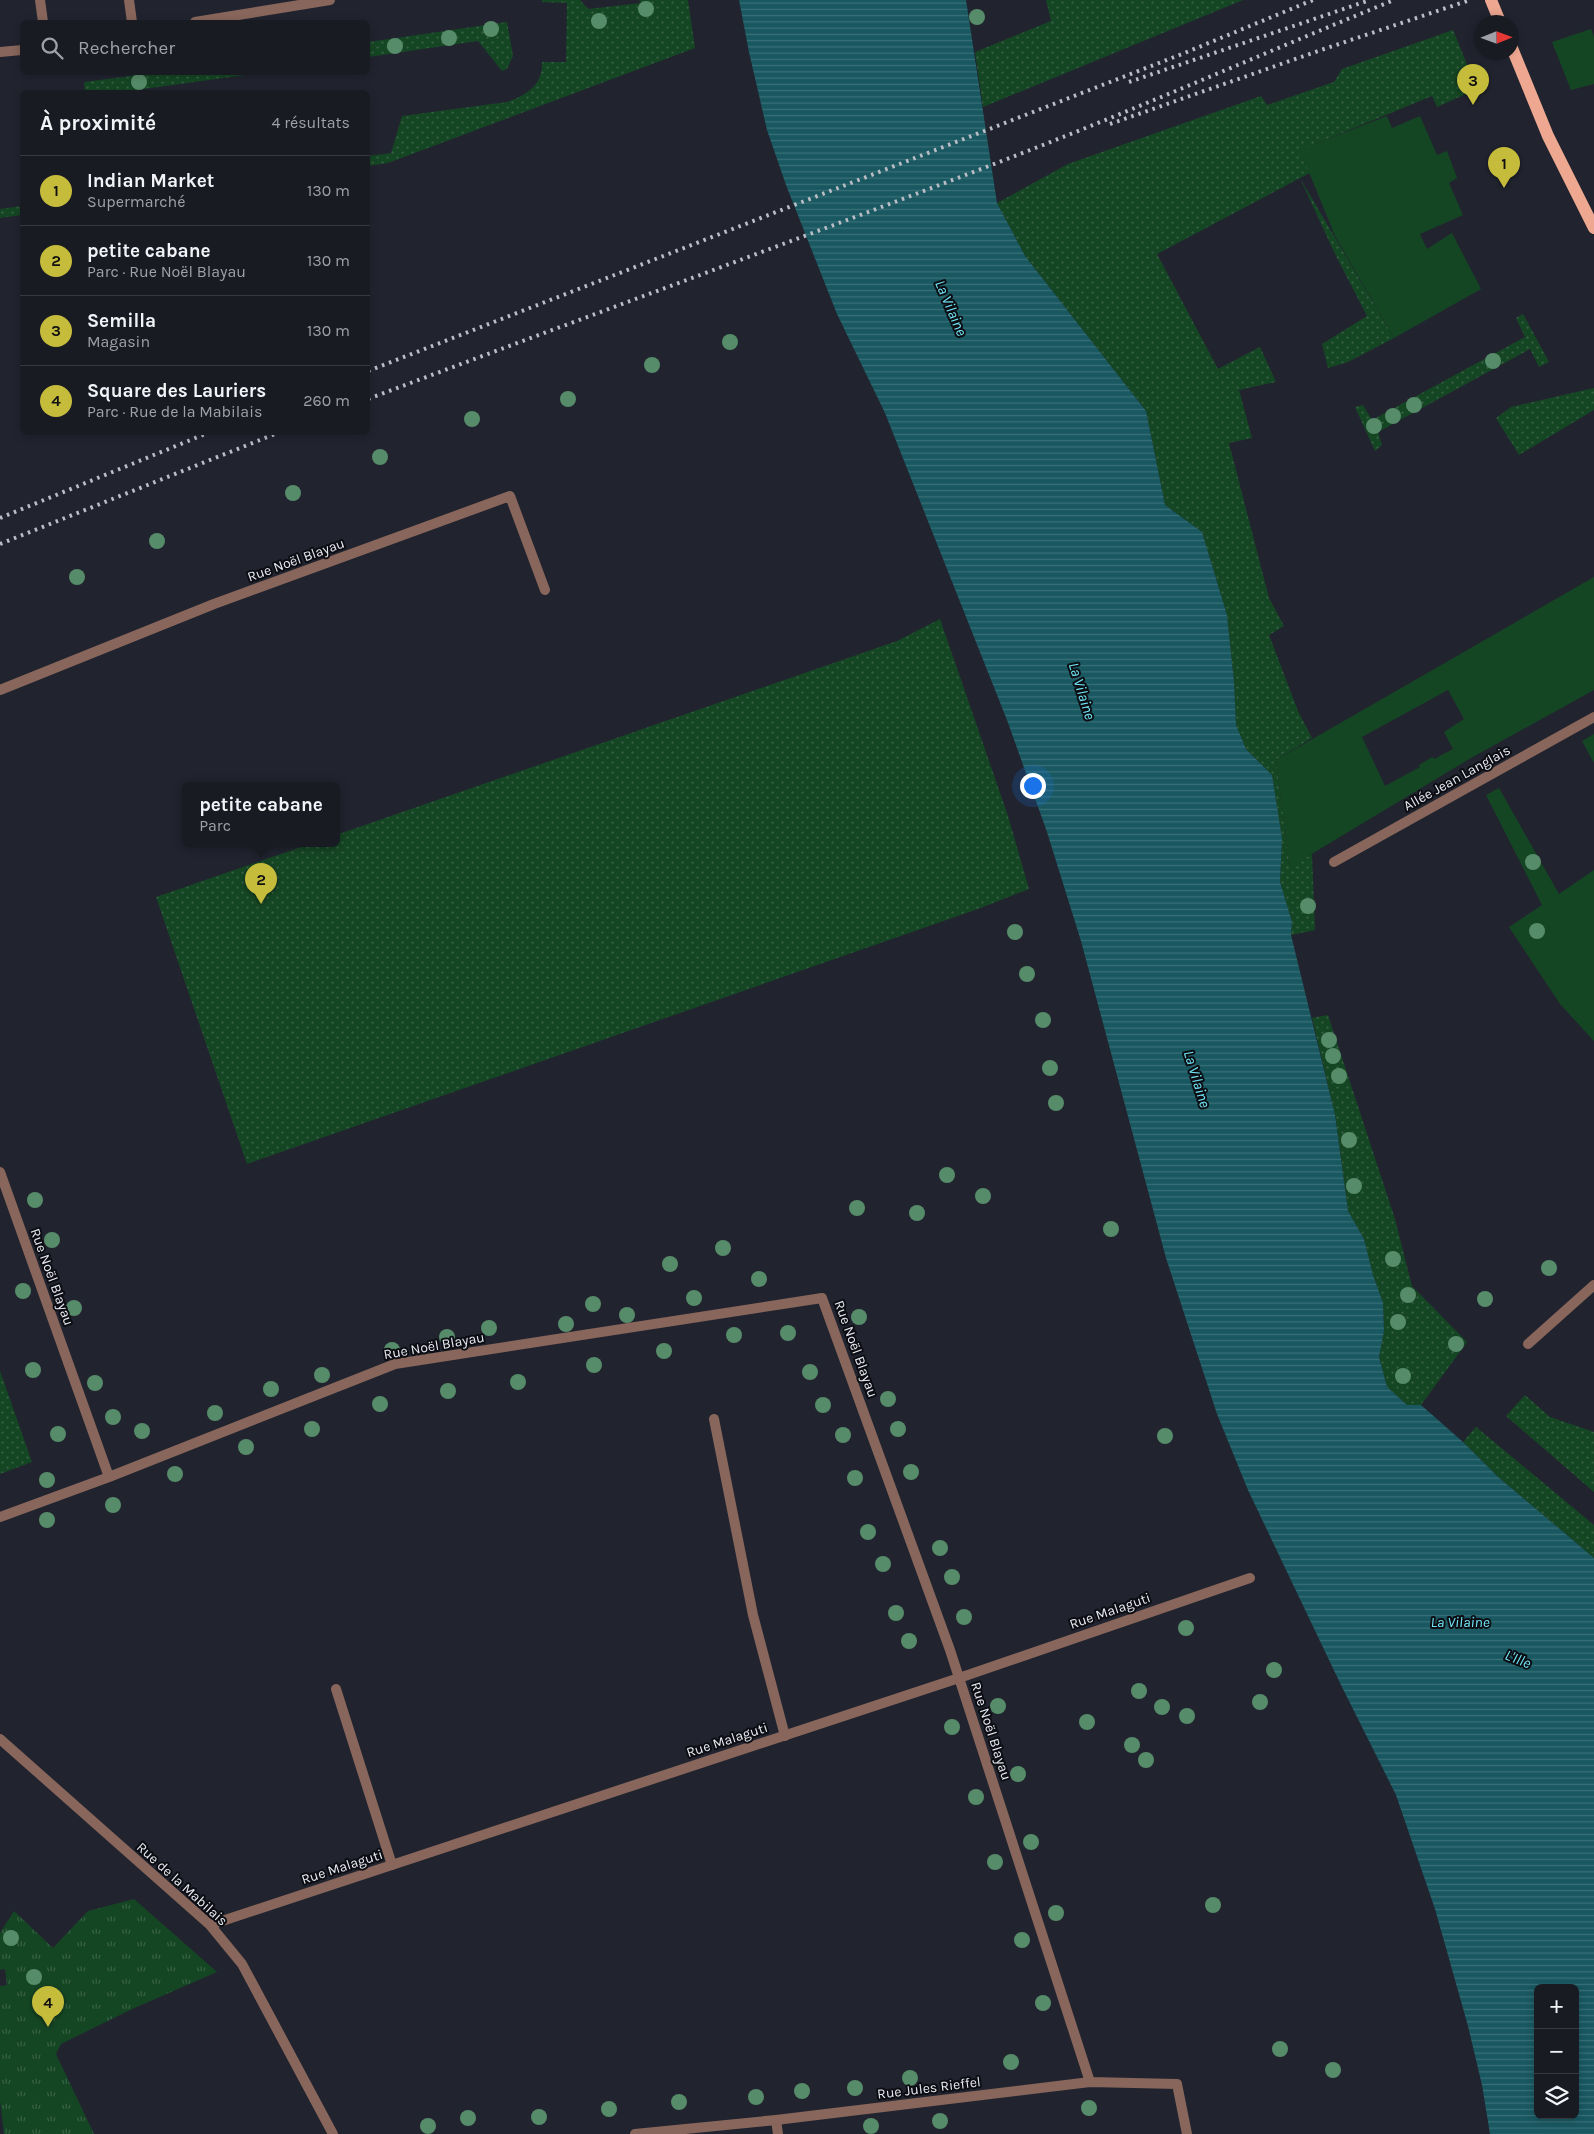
<!DOCTYPE html>
<html lang="fr">
<meta charset="utf-8">
<style>
:root{--surface:#191b23;--page:#262830;--text:#f1f3f6;--muted:#9fa1a6;--line:#373941;--accent:#c6bc3c}
body{margin:0;font-family:Karla,sans-serif;background:var(--page);color:var(--text)}
.controls{position:absolute;right:15px;bottom:15px;display:grid;overflow:hidden;border-radius:8px;box-shadow:0 2px 8px #0003}
.controls button{width:45px;height:45px;display:grid;place-items:center;padding:0;border:0;border-bottom:1px solid var(--line);background:var(--surface);color:var(--text);font:25px sans-serif}
.compass{position:absolute;left:1474px;top:15px;width:45px;height:45px;border-radius:50%;background:var(--surface);box-shadow:0 2px 8px #0003;rotate:89deg}
.you{position:absolute;left:1032px;top:785px;width:18px;height:18px;margin:-12px;border:4px solid #fff;border-radius:50%;background:#1a73e8;box-shadow:0 0 0 8px #1a73e833}
.badge{display:grid;place-items:center;width:32px;height:32px;border-radius:50%;background:var(--accent);color:#111;font-size:16px;font-weight:700}
.pin{position:absolute;translate:-50% -41px;filter:drop-shadow(0 1px 2px #0008)}
.pin::after{content:'';position:absolute;top:26px;width:18px;height:15px;background:inherit;clip-path:polygon(0 0,100% 0,50% 100%)}
.popup{position:absolute;left:182px;top:782px;width:158px;height:65px;box-sizing:border-box;display:grid;place-content:center;border-radius:8px;background:var(--surface);filter:drop-shadow(0 1px 4px #0005);font-size:16px;white-space:nowrap;color:var(--muted)}
.popup b{font-size:19px;color:var(--text)}
.popup::after{content:'';position:absolute;left:50%;top:100%;margin-left:-10px;border:10px solid transparent;border-top-color:var(--surface)}
.list{margin:0;padding:0;list-style:none}
h2{display:flex;justify-content:space-between;align-items:center;height:65px;margin:0;padding:0 20px;font-size:21px}
h2 small{font-size:16px;font-weight:400;color:var(--muted)}
.list li{display:grid;grid-template-columns:32px 1fr auto;gap:15px;align-items:center;box-sizing:border-box;height:70px;padding:0 20px;border-top:1px solid var(--line)}
.list b{display:block;font-size:19px;white-space:nowrap}
.list p{margin:0;font-size:16px;white-space:nowrap;color:var(--muted)}
.list em{font-size:16px;font-style:normal;color:var(--muted)}
.icon{flex:none;width:28px;height:28px;fill:none;stroke:currentColor;stroke-width:2;stroke-linecap:round;stroke-linejoin:round}
.map{position:relative;flex:none;width:1594px;height:2134px;overflow:hidden}
.search{position:absolute;background:var(--surface);box-shadow:0 2px 8px #0003;left:20px;top:20px;width:350px;height:55px;display:flex;align-items:center;gap:12px;box-sizing:border-box;padding:0 18px;border-radius:8px;color:var(--muted);font-size:19px}
.panel{position:absolute;background:var(--surface);box-shadow:0 2px 8px #0003;left:20px;top:90px;width:350px;height:345px;border-radius:8px}
.map>svg:first-child{display:block}
.grass{fill:url(#grass-dots)}
.park{fill:url(#park-tufts)}
.garden{fill:#154624;fill-rule:evenodd}
.water{fill:url(#water-rules);fill-rule:evenodd}
.lines{fill:none;stroke-linecap:round;stroke-linejoin:round}
.lane{stroke:#88665b;stroke-width:10}
.street{stroke:#88665b;stroke-width:10}
.primary{stroke:#eea891;stroke-width:12}
.rail{stroke:#bbbec6;stroke-width:4;stroke-dasharray:2.5 5;stroke-linecap:butt}
.tree{fill:#578c6a}
.labels{text-anchor:middle;dominant-baseline:central;stroke-width:4;stroke-linejoin:round;paint-order:stroke}
.street-label{font-size:14px;fill:#e9ebf3;stroke:#0c0d12}
.water-label{font-size:15px;font-style:italic;fill:#70e5f6;stroke:#0c0d12}
</style>
<div class="map">
<svg width="1594" height="2134" viewBox="0 0 1594 2134">
<defs>
<pattern id="grass-dots" width="8" height="8" patternUnits="userSpaceOnUse" patternTransform="scale(1.25)"><rect width="8" height="8" fill="#154624"/><path d="M2 2h.1M6 6h.1" fill="none" stroke="#376144" stroke-width="1.8" stroke-linecap="round"/></pattern>
<pattern id="park-tufts" width="24" height="20" patternUnits="userSpaceOnUse" patternTransform="scale(1.25)"><rect width="24" height="20" fill="#154624"/><path d="M3 7l-1-3M5 7V3M7 7l1-3M15 17l-1-3M17 17v-4M19 17l1-3" fill="none" stroke="#376144"/></pattern>
<pattern id="water-rules" width="6" height="5" patternUnits="userSpaceOnUse" patternTransform="scale(1.25)"><rect width="6" height="5" fill="#195861"/><path d="M0 2.5h6" fill="none" stroke="#3a7078"/></pattern>
</defs>
<rect width="100%" height="100%" fill="#21242f"/>
<path class="grass" d="M542,0H580L588,9L641,3L639,0H688L695,48L388,163L368,166V156L391,153L402,116L507,102C527,95 543,85 542,62H566L567,3L542,2Z
M1046,0H1243L983,107L975,52L1051,21Z
M507,22L513,56L507,69L502,71L478,41L368,57V42Z
M1453,30L1477,89L1437,107L1432,96L1301,150L1310,173L1300,178L1394,338L1348,362L1328,368L1322,344L1367,316L1334,252L1300,178L1157,254L1218,369L1260,347L1276,382L1239,390L1252,438L1229,443L1269,598L1284,626L1269,635L1298,711L1312,738L1276,760L1290,866L1312,854L1315,930L1291,935L1292,922L1280,882L1282,838L1272,775L1246,749L1236,725L1234,682L1227,615L1202,532L1165,505L1146,411L1025,256L997,203L1068,164L1261,96L1267,105L1334,82L1342,69Z
M153,73V72L260,73L122,92H85L84,82Z
M22,206V215L0,218V209Z
M1523,314L1549,362L1539,367L1530,349L1378,432L1382,445L1375,451L1355,407L1363,405L1372,420L1525,337L1516,318Z
M1594,388V410L1519,455L1496,418L1511,407Z
M940,619L1008,816L1029,889L978,909L247,1164L156,897L313,843H336V835L897,641Z
M1328,1015L1395,1219L1412,1286L1467,1342L1421,1405H1407L1387,1387L1379,1357L1384,1331L1383,1303L1373,1275L1364,1239L1348,1211L1335,1115L1312,1018Z
M0,1371L32,1462L0,1474Z
M1525,1395L1550,1417L1594,1432V1492L1506,1416Z
M1476,1427L1594,1525V1558L1497,1476L1463,1442Z"/>
<path class="park" d="M134,1899L217,1972L130,2010L61,2044L56,2054L94,2134H4L0,2100V1986L7,1985L5,1969L0,1970V1933L14,1911L53,1948L88,1911Z"/>
<path class="garden" d="M1591,29L1594,37V84L1571,90L1552,42Z
M1387,116L1392,128L1420,116L1437,155L1447,151L1457,178L1449,183L1463,215L1420,234L1427,249L1452,233L1481,289L1394,338L1335,236L1300,150Z
M1594,577V690L1471,758L1290,867L1276,760ZM1448,690L1464,719L1444,732L1453,749L1434,759L1432,757L1419,765L1420,767L1385,786L1362,737Z
M1594,734V763L1582,741Z
M1499,788L1559,894L1594,870V1041L1560,1004L1509,927L1542,905L1486,795Z"/>
<path class="water" d="M739,0H966L997,203L1025,256L1146,411L1165,505L1202,532L1227,615L1234,682L1236,725L1246,749L1272,775L1282,838L1280,882L1292,922L1291,935L1335,1115L1348,1211L1364,1239L1373,1275L1383,1303L1384,1331L1379,1357L1387,1387L1407,1405H1421L1463,1442L1497,1476L1594,1558V2134H1490L1482,2085L1468,2026L1435,1909L1396,1795L1340,1683L1248,1490L1217,1414L1166,1258L1081,941L1047,832L1007,720L885,413L837,314L786,185L767,130L749,52ZM1538,1988H1575V2115H1538Z"/>
<g class="lines">
<path class="lane" d="M40,0L43,22
M129,0L132,22
M195,22L330,0
M0,52L22,50
M714,1419L753,1615L785,1736
M336,1689L392,1865
M776,2120L778,2134"/>
<path class="street" d="M0,690L214,604L510,496L545,590
M1334,862L1594,717
M0,1172L109,1477
M1528,1344L1594,1285
M0,1517L109,1477L395,1364L822,1298L950,1650L1090,2082
M0,1739L210,1925L242,1964L333,2134
M210,1925L959,1678L1250,1578
M635,2134L776,2120L1090,2082L1177,2084L1187,2134"/>
<path class="primary" d="M1491,0L1500,22
M1512,48L1548,136L1594,228"/>
<path class="rail" d="M1129,82L1370,0
M1110,124L1324,49L1470,0
M368,371L1182,54L1313,0
M368,399C585,317 803,238 1020,154C1146,105 1269,51 1394,0
M0,518L210,432
M0,544L280,432"/>
</g>
<g class="tree">
<circle cx="646" cy="9" r="8"/>
<circle cx="977" cy="17" r="8"/>
<circle cx="599" cy="21" r="8"/>
<circle cx="491" cy="29" r="8"/>
<circle cx="449" cy="38" r="8"/>
<circle cx="395" cy="46" r="8"/>
<circle cx="139" cy="82" r="8"/>
<circle cx="730" cy="342" r="8"/>
<circle cx="1493" cy="361" r="8"/>
<circle cx="652" cy="365" r="8"/>
<circle cx="568" cy="399" r="8"/>
<circle cx="1414" cy="405" r="8"/>
<circle cx="1393" cy="416" r="8"/>
<circle cx="472" cy="419" r="8"/>
<circle cx="1374" cy="426" r="8"/>
<circle cx="380" cy="457" r="8"/>
<circle cx="293" cy="493" r="8"/>
<circle cx="157" cy="541" r="8"/>
<circle cx="77" cy="577" r="8"/>
<circle cx="1533" cy="862" r="8"/>
<circle cx="1308" cy="906" r="8"/>
<circle cx="1537" cy="931" r="8"/>
<circle cx="1015" cy="932" r="8"/>
<circle cx="1027" cy="974" r="8"/>
<circle cx="1043" cy="1020" r="8"/>
<circle cx="1329" cy="1040" r="8"/>
<circle cx="1333" cy="1056" r="8"/>
<circle cx="1050" cy="1068" r="8"/>
<circle cx="1339" cy="1076" r="8"/>
<circle cx="1056" cy="1103" r="8"/>
<circle cx="1349" cy="1140" r="8"/>
<circle cx="947" cy="1175" r="8"/>
<circle cx="1354" cy="1186" r="8"/>
<circle cx="983" cy="1196" r="8"/>
<circle cx="35" cy="1200" r="8"/>
<circle cx="857" cy="1208" r="8"/>
<circle cx="917" cy="1213" r="8"/>
<circle cx="1111" cy="1229" r="8"/>
<circle cx="52" cy="1240" r="8"/>
<circle cx="723" cy="1248" r="8"/>
<circle cx="1393" cy="1259" r="8"/>
<circle cx="670" cy="1264" r="8"/>
<circle cx="1549" cy="1268" r="8"/>
<circle cx="759" cy="1279" r="8"/>
<circle cx="23" cy="1291" r="8"/>
<circle cx="1408" cy="1295" r="8"/>
<circle cx="694" cy="1298" r="8"/>
<circle cx="1485" cy="1299" r="8"/>
<circle cx="593" cy="1304" r="8"/>
<circle cx="74" cy="1308" r="8"/>
<circle cx="627" cy="1315" r="8"/>
<circle cx="859" cy="1317" r="8"/>
<circle cx="1398" cy="1322" r="8"/>
<circle cx="566" cy="1324" r="8"/>
<circle cx="489" cy="1328" r="8"/>
<circle cx="788" cy="1333" r="8"/>
<circle cx="734" cy="1335" r="8"/>
<circle cx="447" cy="1337" r="8"/>
<circle cx="1456" cy="1344" r="8"/>
<circle cx="392" cy="1350" r="8"/>
<circle cx="664" cy="1351" r="8"/>
<circle cx="594" cy="1365" r="8"/>
<circle cx="33" cy="1370" r="8"/>
<circle cx="810" cy="1372" r="8"/>
<circle cx="322" cy="1375" r="8"/>
<circle cx="1403" cy="1376" r="8"/>
<circle cx="518" cy="1382" r="8"/>
<circle cx="95" cy="1383" r="8"/>
<circle cx="271" cy="1389" r="8"/>
<circle cx="448" cy="1391" r="8"/>
<circle cx="888" cy="1399" r="8"/>
<circle cx="380" cy="1404" r="8"/>
<circle cx="823" cy="1405" r="8"/>
<circle cx="215" cy="1413" r="8"/>
<circle cx="113" cy="1417" r="8"/>
<circle cx="312" cy="1429" r="8"/>
<circle cx="898" cy="1429" r="8"/>
<circle cx="142" cy="1431" r="8"/>
<circle cx="58" cy="1434" r="8"/>
<circle cx="843" cy="1435" r="8"/>
<circle cx="1165" cy="1436" r="8"/>
<circle cx="246" cy="1447" r="8"/>
<circle cx="911" cy="1472" r="8"/>
<circle cx="175" cy="1474" r="8"/>
<circle cx="855" cy="1478" r="8"/>
<circle cx="47" cy="1480" r="8"/>
<circle cx="113" cy="1505" r="8"/>
<circle cx="47" cy="1520" r="8"/>
<circle cx="868" cy="1532" r="8"/>
<circle cx="940" cy="1548" r="8"/>
<circle cx="883" cy="1564" r="8"/>
<circle cx="952" cy="1577" r="8"/>
<circle cx="896" cy="1613" r="8"/>
<circle cx="964" cy="1617" r="8"/>
<circle cx="1186" cy="1628" r="8"/>
<circle cx="909" cy="1641" r="8"/>
<circle cx="1274" cy="1670" r="8"/>
<circle cx="1139" cy="1691" r="8"/>
<circle cx="1260" cy="1702" r="8"/>
<circle cx="998" cy="1706" r="8"/>
<circle cx="1162" cy="1707" r="8"/>
<circle cx="1187" cy="1716" r="8"/>
<circle cx="1087" cy="1722" r="8"/>
<circle cx="952" cy="1727" r="8"/>
<circle cx="1132" cy="1745" r="8"/>
<circle cx="1146" cy="1760" r="8"/>
<circle cx="1018" cy="1774" r="8"/>
<circle cx="976" cy="1797" r="8"/>
<circle cx="1031" cy="1842" r="8"/>
<circle cx="995" cy="1862" r="8"/>
<circle cx="1213" cy="1905" r="8"/>
<circle cx="1056" cy="1913" r="8"/>
<circle cx="11" cy="1938" r="8"/>
<circle cx="1022" cy="1940" r="8"/>
<circle cx="34" cy="1977" r="8"/>
<circle cx="1043" cy="2003" r="8"/>
<circle cx="1280" cy="2049" r="8"/>
<circle cx="1011" cy="2062" r="8"/>
<circle cx="1333" cy="2070" r="8"/>
<circle cx="910" cy="2078" r="8"/>
<circle cx="855" cy="2088" r="8"/>
<circle cx="802" cy="2091" r="8"/>
<circle cx="756" cy="2097" r="8"/>
<circle cx="679" cy="2102" r="8"/>
<circle cx="1089" cy="2108" r="8"/>
<circle cx="609" cy="2109" r="8"/>
<circle cx="539" cy="2117" r="8"/>
<circle cx="468" cy="2118" r="8"/>
<circle cx="940" cy="2121" r="8"/>
<circle cx="428" cy="2126" r="8"/>
<circle cx="871" cy="2126" r="8"/>
</g>
<g class="labels">
<g class="street-label">
<text transform="translate(296 560) rotate(-20)">Rue Noël Blayau</text>
<text transform="translate(1457 778) rotate(-29)">Allée Jean Langlais</text>
<text transform="translate(52 1277) rotate(70)">Rue Noël Blayau</text>
<text transform="translate(434 1346) rotate(-10)">Rue Noël Blayau</text>
<text transform="translate(856 1349) rotate(70)">Rue Noël Blayau</text>
<text transform="translate(1110 1611) rotate(-19)">Rue Malaguti</text>
<text transform="translate(991 1731) rotate(72)">Rue Noël Blayau</text>
<text transform="translate(727 1740) rotate(-18)">Rue Malaguti</text>
<text transform="translate(342 1867) rotate(-18)">Rue Malaguti</text>
<text transform="translate(182 1884) rotate(42)">Rue de la Mabilais</text>
<text transform="translate(929 2088) rotate(-7)">Rue Jules Rieffel</text>
</g>
<g class="water-label">
<text transform="translate(951 308) rotate(67)">La Vilaine</text>
<text transform="translate(1082 691) rotate(73)">La Vilaine</text>
<text transform="translate(1197 1079) rotate(73)">La Vilaine</text>
<text x="1460" y="1622">La Vilaine</text>
<text transform="translate(1518 1659) rotate(22)">L'Ille</text>
</g>
</g>
</svg>
<div class="controls">
<button>+</button>
<button>−</button>
<button><svg class="icon" aria-label="layers" viewBox="0 0 24 24"><path d="M12 4l9 5-9 5-9-5zM3 14l9 5 9-5"/></svg></button>
</div>
<svg class="compass" viewBox="-18 -18 36 36"><path d="M0-13l5 13h-10z" fill="#e53935"/><path d="M0 13l5-13h-10z" fill="#9fa1a6"/></svg>
<div class="you"></div>
<div class="pin badge" style="left:1504px;top:188px">1</div>
<div class="pin badge" style="left:261px;top:904px">2</div>
<div class="popup"><b>petite cabane</b>Parc</div>
<div class="pin badge" style="left:1473px;top:105px">3</div>
<div class="pin badge" style="left:48px;top:2027px">4</div>
<div class="search"><svg class="icon" aria-label="search" viewBox="0 0 24 24"><circle cx="10" cy="10" r="6"/><path d="M15 15l6 6"/></svg>Rechercher</div>
<section class="panel">
<h2>À proximité<small>4 résultats</small></h2>
<ul class="list">
<li><span class="badge">1</span><div><b>Indian Market</b><p>Supermarché</p></div><em>130 m</em></li>
<li><span class="badge">2</span><div><b>petite cabane</b><p>Parc · Rue Noël Blayau</p></div><em>130 m</em></li>
<li><span class="badge">3</span><div><b>Semilla</b><p>Magasin</p></div><em>130 m</em></li>
<li><span class="badge">4</span><div><b>Square des Lauriers</b><p>Parc · Rue de la Mabilais</p></div><em>260 m</em></li>
</ul>
</section>
</div>
